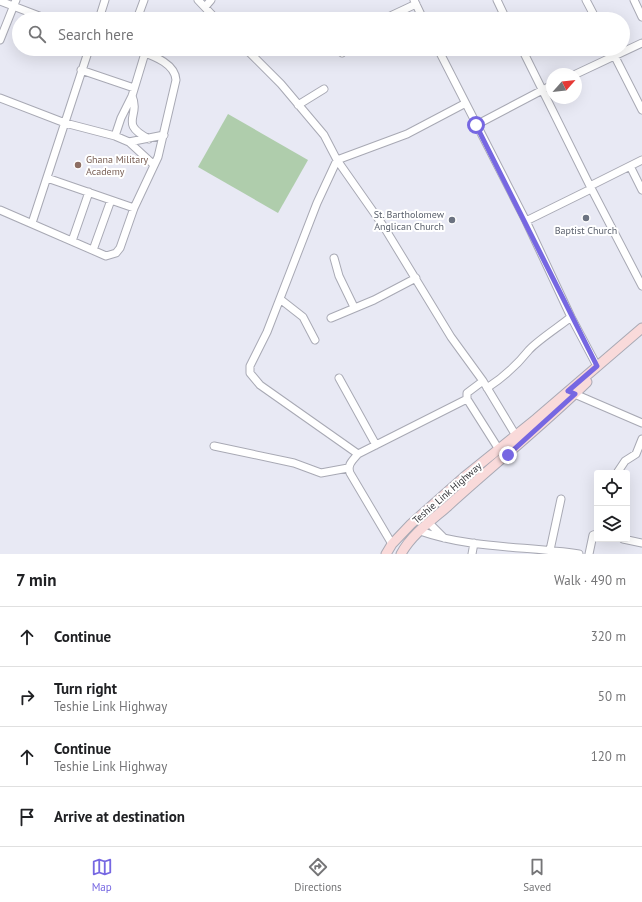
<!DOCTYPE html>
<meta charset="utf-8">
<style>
:root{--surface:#fff;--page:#f2f2f2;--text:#202124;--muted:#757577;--line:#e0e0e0;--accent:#7667e2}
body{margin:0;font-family:"PT Sans",sans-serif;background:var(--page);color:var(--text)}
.controls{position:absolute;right:12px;bottom:12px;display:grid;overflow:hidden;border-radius:4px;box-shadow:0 4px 16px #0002}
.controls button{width:36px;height:36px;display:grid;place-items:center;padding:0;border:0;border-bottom:1px solid var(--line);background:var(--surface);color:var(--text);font:20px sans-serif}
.compass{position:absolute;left:546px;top:68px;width:36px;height:36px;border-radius:50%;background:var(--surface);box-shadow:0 4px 16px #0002;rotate:63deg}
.stop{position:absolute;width:12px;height:12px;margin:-9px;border:3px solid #7667e2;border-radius:50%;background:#fff}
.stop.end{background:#7667e2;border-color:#fff;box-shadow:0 1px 4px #0008}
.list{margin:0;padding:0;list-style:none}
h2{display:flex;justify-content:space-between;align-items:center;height:52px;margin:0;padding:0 16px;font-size:17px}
h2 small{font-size:13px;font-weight:400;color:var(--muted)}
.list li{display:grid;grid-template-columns:26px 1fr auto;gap:12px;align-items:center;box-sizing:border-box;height:60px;padding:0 16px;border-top:1px solid var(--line)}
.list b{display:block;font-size:15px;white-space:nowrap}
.list p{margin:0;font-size:13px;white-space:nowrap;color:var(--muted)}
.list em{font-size:13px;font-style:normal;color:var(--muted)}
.icon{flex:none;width:22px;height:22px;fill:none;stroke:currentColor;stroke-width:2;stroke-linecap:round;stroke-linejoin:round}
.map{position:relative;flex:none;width:642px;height:554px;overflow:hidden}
.search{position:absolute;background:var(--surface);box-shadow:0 4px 16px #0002;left:12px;right:12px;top:12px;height:44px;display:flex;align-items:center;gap:10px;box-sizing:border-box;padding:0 14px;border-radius:22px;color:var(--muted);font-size:15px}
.sheet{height:292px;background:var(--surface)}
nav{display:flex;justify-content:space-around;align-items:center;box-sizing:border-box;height:56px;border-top:1px solid var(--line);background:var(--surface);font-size:11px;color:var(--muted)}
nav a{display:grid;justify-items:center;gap:2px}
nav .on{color:var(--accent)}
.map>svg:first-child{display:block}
.grass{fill:#afcdac}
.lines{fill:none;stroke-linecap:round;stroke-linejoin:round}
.minor-casing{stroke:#a8a9b4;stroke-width:9}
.secondary-casing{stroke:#a8a9b4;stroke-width:11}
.minor{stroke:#fff;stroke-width:7}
.secondary{stroke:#f9dada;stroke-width:9}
.route{stroke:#7667e2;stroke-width:5}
.education-dot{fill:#8d6e63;stroke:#fff;stroke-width:1.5}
.worship-dot{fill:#6b7280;stroke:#fff;stroke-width:1.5}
.labels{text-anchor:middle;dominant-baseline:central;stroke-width:4;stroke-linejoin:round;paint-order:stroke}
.education-label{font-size:10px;fill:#785e54;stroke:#fff;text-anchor:start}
.worship-label{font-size:10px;fill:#5b616d;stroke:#fff;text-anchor:end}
.street-label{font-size:10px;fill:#37383c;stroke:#fff}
</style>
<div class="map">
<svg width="642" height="554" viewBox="0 0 642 554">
<rect width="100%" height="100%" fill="#e8e9f4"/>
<path class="grass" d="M228,114L308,160L278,213L198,167Z"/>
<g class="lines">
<defs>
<path id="minor" d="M198,0L216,19
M414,0L423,19
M497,0L506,19
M586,0L596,19
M634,0L642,17
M0,1L47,19
M205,7L211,0
M99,19L105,0
M137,19L144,0
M384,19L416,4
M0,40L16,0
M246,49L281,84L324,135L337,160L384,227L451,337L483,381L515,434
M438,49L526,221L571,317L597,366
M522,49L590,186L642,286
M611,49L642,110
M342,53L345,49
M81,70L134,88
M576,74L642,43
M132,96C141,117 118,123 149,139
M0,98L65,123L115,136L129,142L164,135
M298,105L324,89
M476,125L552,85
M115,136L121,118L132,96L145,53
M129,142L154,165
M630,166L642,190
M47,178L134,208
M590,186L642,160
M0,210L106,256L116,253L120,248L134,208L158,157L176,80C175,62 150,55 135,49
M526,221L591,189
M32,223L89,49
M72,241L89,192
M93,250L111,200
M334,258L339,276L354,307
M280,299L303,317L315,340
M331,318L374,300L416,278
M339,378L376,445
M483,381L467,393V399L498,448
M487,388C504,377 517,365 529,350C538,340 560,326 571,317
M570,392L642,423
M214,446L294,463L321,473L348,468
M358,454L260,385L250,373V366L267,332L317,203L337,160L407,134L464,104
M617,473L625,461L636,454L642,439
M429,523L444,538
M420,531C471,549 526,546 579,554
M623,539L642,543
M392,544L350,473C347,465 352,461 358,454L467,399
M550,550L561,499
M472,554L474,543
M589,554L593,535L597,534"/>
<path id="secondary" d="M386,554L392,544L411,524L464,477L536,419L642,328
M401,554C411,535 432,520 448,506C494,464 542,426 587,382"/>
</defs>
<use href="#minor" class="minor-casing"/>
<use href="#secondary" class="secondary-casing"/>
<use href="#minor" class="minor"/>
<use href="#secondary" class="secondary"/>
</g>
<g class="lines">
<path class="route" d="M476,125L597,366L568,391L575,394L508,455"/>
</g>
<circle class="education-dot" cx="78" cy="165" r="4"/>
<g class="worship-dot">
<circle cx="586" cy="218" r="4"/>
<circle cx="452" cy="220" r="4"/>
</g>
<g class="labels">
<g class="education-label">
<text x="86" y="159">Ghana Military<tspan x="86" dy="12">Academy</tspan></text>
</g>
<g class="worship-label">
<text x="444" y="214">St. Bartholomew<tspan x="444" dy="12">Anglican Church</tspan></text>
<text x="586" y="230" text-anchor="middle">Baptist Church</text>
</g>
<g class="street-label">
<text transform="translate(447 493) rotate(-41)">Teshie Link Highway</text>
</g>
</g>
</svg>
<div class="controls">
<button><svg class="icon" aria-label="locate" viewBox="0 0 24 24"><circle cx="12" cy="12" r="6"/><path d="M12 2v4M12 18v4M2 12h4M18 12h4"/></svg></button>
<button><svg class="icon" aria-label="layers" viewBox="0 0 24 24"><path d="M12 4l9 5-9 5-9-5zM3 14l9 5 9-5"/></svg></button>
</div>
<svg class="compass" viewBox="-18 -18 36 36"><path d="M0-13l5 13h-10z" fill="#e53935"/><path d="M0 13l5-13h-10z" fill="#757577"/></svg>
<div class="stop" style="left:476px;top:125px"></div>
<div class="stop end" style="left:508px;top:455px"></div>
<div class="search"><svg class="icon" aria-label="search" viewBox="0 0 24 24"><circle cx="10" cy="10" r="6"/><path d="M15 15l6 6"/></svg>Search here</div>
</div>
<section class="sheet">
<h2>7 min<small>Walk · 490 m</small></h2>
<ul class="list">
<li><svg class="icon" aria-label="ahead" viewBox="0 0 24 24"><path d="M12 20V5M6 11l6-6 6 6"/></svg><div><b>Continue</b></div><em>320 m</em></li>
<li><svg class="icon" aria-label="right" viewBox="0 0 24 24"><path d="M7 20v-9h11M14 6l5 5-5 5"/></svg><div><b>Turn right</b><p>Teshie Link Highway</p></div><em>50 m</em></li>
<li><svg class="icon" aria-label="ahead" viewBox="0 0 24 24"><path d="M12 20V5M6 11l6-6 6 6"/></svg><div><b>Continue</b><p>Teshie Link Highway</p></div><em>120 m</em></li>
<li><svg class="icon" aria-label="arrive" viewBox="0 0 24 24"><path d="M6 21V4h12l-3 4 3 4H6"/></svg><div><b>Arrive at destination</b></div></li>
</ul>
</section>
<nav>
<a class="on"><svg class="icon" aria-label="map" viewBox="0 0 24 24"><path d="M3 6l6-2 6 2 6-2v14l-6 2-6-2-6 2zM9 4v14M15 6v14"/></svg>Map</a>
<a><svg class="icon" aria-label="directions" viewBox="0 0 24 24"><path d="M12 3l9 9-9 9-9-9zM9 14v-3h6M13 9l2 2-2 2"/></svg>Directions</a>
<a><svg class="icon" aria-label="saved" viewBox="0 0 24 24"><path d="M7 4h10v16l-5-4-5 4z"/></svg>Saved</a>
</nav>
